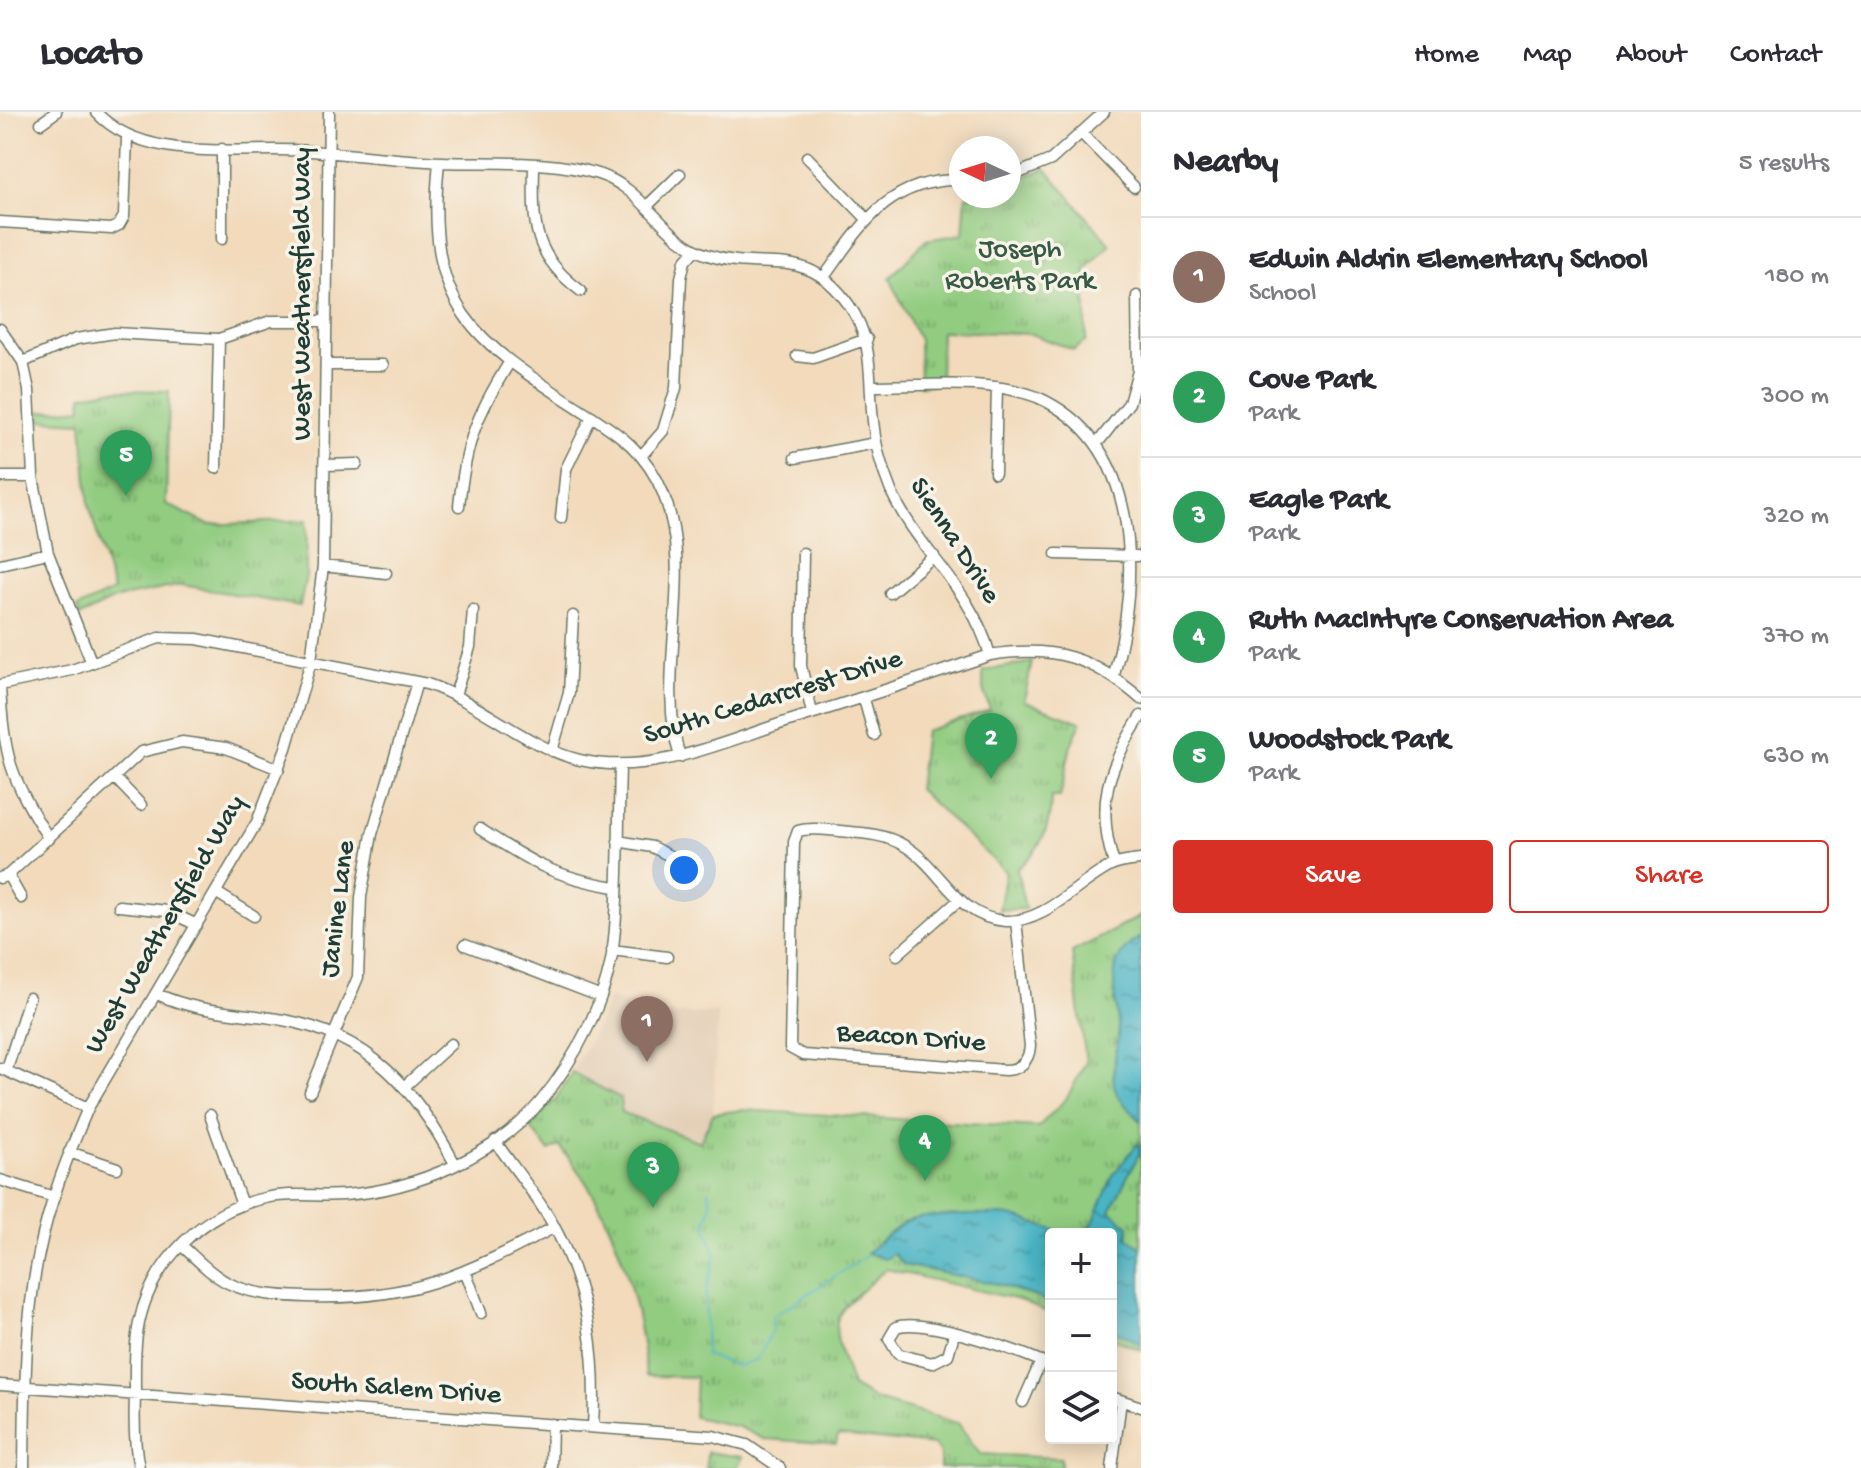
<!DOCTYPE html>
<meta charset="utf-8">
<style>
:root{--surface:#fff;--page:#f7f7f7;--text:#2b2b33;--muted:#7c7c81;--line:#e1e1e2;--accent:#d93025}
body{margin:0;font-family:"Gochi Hand",sans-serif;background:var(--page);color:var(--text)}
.controls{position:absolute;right:24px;bottom:24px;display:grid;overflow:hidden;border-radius:8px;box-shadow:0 4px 20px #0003}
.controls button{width:72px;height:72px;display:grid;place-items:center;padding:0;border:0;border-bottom:2px solid var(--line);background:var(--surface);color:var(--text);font:40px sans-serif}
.compass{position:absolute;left:949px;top:24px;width:72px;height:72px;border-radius:50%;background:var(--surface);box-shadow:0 4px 20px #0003;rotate:274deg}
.you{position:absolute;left:684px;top:758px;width:28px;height:28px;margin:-20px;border:6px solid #fff;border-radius:50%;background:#1a73e8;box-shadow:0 0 0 12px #1a73e833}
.badge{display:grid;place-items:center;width:52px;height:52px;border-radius:50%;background:var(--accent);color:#fff;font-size:26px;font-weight:700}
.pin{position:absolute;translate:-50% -66px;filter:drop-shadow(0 2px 4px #0008)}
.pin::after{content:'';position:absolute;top:42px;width:28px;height:24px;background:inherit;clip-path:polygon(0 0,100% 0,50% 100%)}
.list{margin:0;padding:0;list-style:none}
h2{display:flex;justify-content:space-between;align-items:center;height:104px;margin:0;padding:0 32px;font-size:34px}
h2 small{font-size:26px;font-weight:400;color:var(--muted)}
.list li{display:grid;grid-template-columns:52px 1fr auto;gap:24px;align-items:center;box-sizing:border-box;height:120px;padding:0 32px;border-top:2px solid var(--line)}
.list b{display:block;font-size:30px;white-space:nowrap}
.list p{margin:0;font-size:26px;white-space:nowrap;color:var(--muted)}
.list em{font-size:26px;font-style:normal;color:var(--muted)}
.actions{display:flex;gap:16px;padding:24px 32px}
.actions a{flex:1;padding:18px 0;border:2px solid var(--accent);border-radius:8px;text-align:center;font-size:28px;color:var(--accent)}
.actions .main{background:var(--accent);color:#fff}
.icon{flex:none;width:44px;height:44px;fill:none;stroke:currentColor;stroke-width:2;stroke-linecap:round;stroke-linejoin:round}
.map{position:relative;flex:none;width:1141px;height:1356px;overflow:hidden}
header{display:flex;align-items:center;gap:48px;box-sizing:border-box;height:112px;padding:0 40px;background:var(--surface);border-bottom:2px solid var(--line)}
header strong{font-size:38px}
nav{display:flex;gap:44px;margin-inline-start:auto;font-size:28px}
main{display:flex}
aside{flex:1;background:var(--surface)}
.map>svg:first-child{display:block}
.built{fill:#e3cdb4}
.park{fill:url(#park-tufts);stroke:#58845a;stroke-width:2}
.water{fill:url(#water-ripples);stroke:#34787c;stroke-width:2}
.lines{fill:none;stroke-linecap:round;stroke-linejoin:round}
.stream{stroke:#48b4c5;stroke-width:2}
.minor-casing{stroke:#697463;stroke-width:13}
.minor{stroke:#fff;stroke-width:10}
.labels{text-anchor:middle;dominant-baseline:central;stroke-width:7;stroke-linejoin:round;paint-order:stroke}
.park-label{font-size:28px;fill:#365a43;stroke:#f7f3e8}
.street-label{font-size:28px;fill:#1f3d34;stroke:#f7f3e8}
</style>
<header>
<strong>Locato</strong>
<nav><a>Home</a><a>Map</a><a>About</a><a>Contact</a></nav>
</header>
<main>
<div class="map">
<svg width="1141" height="1356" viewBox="0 0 1141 1356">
<defs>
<pattern id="park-tufts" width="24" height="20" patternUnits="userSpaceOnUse" patternTransform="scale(2)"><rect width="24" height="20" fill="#91cc80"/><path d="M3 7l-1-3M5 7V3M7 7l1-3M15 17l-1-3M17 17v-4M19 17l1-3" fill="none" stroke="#76a76a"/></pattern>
<pattern id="water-ripples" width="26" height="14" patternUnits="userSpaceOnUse" patternTransform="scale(2)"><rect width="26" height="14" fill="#48b4c5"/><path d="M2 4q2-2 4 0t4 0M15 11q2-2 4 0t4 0" fill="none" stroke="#3b94a1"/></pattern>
</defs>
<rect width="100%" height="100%" fill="#f7f3e8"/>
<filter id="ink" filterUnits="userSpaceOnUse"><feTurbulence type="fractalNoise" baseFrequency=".0125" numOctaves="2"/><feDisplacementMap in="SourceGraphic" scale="16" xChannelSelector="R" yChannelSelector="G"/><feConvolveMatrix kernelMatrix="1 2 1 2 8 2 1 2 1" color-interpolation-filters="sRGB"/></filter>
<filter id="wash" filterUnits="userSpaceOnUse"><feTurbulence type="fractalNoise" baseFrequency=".006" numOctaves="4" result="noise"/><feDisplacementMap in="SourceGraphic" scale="32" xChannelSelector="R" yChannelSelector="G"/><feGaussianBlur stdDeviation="1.8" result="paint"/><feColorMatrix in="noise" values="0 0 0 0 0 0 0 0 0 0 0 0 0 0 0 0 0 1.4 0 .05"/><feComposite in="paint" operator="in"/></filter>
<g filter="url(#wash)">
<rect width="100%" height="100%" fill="#f2dabb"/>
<path class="built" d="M609,886L662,903L718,900L713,1002L700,1030L620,999L615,983L572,960L599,912Z"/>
<path class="park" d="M1046,57L1110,132L1086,158V229L1074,238L1031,222L941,219L940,271L920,274L919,228L890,166L926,128L963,122L966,84H1009V70Z
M111,278L169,279L166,392L209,413L307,408L306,464L300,494L182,473L117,486L80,504L77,496L113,479L89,393L82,310L41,308L40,300L82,296V283Z
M1032,550L1024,589L1081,610L1071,633L1060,685H1051C1051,715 1041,738 1017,757L1025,797L999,798L1006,760L918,677L925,619L990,598L983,577V559Z
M1141,804V1238L1111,1226V1122H1051V1202L1019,1188L886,1157C829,1208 826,1199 852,1274L876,1288L958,1311L980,1342L1061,1346V1356H940V1341L934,1333L838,1323L836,1332L764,1327L739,1315L694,1305L696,1265L646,1264C638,1182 614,1097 559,1034L549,1039L530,1015L556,987L572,960L620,986L621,1000L700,1030L713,1002L741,998L1038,1015L1067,986L1086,950L1072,840Z
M707,1340L743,1345L737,1356H706Z"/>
<path class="water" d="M1141,825V935L1137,937L1141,942V1010C1134,1000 1123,993 1117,982C1108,963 1118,940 1118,920C1119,886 1099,847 1141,825Z
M1138,1031L1140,1040L1110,1099L1129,1114L1127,1125L1141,1136V1232L1111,1217V1122H1051V1190L997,1172L904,1153L894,1142L885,1147L867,1141C878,1131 897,1113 911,1108C927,1102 992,1102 1010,1104C1035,1108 1068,1132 1092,1113L1113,1063Z"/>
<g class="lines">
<path class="stream" d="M708,1078L711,1091L706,1114L716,1144L706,1178L705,1243L738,1254L758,1247L773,1217L772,1205L868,1143"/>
</g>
</g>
<g filter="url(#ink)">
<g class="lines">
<defs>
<path id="minor" d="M96,0C144,53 243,34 309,39C353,42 397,48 442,50C492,52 550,47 598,62C645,76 662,128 708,143C764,162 805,130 849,193C875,230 868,267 873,309C875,333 882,357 891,379C919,440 971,475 990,543
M41,11L56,0
M1082,22L1134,75
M807,45L866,106
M439,50C424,196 472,228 585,300C620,322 647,341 663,381C697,465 654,560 680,645
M534,53C533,111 531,142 581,179
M1009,65L1051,48L1104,0
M648,93L680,62
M0,110L111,117L119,113L124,104L127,26
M222,127V37
M824,165C861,114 889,66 961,68
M0,217L23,250L29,278L33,365L48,441L91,549
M797,244L813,246L867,227
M23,250L76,227L115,221L219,227L271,209H326
M327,253H383
M872,274C924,274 987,266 1037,285C1141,331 1141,463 1114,563
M1100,328L1129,291L1138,259L1137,184
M642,343L663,319L676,276L681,166L685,149L694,139
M795,346L876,331
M326,353L357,352
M216,356L219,227
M995,361L997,275
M0,365H33
M459,394C466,330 475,306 509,251
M561,406L566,357L592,304
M803,441L801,554L812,601
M1056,442L1137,444
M0,452L48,441
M323,454L386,461
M890,481L934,444
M0,573L72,558L159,526L197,527L427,572C481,590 525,635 580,648C652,665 724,629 792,608C858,587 924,566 990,543C1054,533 1093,545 1141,587
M0,573C3,644 11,667 49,727
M455,583L470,535L473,498
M864,587L874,623
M552,639L569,581L573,504
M116,667L141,693
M480,717C530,750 554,765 615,775
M618,729L652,735L670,744
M1114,752C1095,692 1108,655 1141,604
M8,763L21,786
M0,766L8,763L141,640L182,630L226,636L279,657
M217,781L254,804
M119,794L167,799L197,813
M1016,809L1030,934C1029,949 1020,958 1005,958L803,943L790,936L794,730L798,719C811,715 827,718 840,719C863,721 885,722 905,734C942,756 957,806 1005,809C1045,811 1077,771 1111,754C1120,750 1131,749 1141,748
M465,833L599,884
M612,838L667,845
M897,843L959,788
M157,882C198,901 239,900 283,908C370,923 416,978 455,1052
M0,956L88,996
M7,957L29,886
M405,974L451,932
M310,980L358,865L361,785L372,722L417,570
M210,1003L242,1093
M495,1029C515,1058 539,1086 555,1116C589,1180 597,1245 593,1315
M69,1040L117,1056
M0,1068L54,1085
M181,1133C196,1146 210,1162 228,1171C253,1183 279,1184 306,1185C412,1189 463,1163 555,1115
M466,1161L481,1201
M954,1222L948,1243L932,1251L898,1242L889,1227L896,1215C923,1205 1025,1240 1051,1254
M0,1273L713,1324L747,1333L780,1356
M1111,1285L1141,1295
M1023,1290L1041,1249
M24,1356C25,1285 24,1212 39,1141C49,1091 68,1043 88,996L257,710L286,636L311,549L323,454L329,0
M139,1356C134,1332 134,1308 135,1284C135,1259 134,1235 139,1211C152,1149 203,1099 265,1086C291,1080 317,1085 344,1083C414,1078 496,1044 541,989C575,948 606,889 613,836C620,777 618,715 620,655
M551,1356L552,1312
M1112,1356L1121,1289"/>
</defs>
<use href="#minor" class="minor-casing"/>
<use href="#minor" class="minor"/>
</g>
</g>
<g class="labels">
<g class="park-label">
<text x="1020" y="138">Joseph<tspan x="1020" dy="32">Roberts Park</tspan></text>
</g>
<g class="street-label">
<text transform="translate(303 182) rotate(-90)">West Weathersfield Way</text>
<text transform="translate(954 429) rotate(57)">Sienna Drive</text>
<text transform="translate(773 586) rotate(-17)">South Cedarcrest Drive</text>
<text transform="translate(339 797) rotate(-83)">Janine Lane</text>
<text transform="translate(166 813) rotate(-60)">West Weathersfield Way</text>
<text transform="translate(911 927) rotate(4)">Beacon Drive</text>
<text transform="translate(396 1277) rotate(4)">South Salem Drive</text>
</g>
</g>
</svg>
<div class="controls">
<button>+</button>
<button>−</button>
<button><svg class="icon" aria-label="layers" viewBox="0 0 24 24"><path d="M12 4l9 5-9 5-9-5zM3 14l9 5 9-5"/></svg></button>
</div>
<svg class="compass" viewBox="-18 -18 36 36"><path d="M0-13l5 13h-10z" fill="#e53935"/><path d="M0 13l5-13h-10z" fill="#7c7c81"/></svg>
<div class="you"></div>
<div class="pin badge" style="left:647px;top:950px;background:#8d6e63">1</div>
<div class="pin badge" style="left:991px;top:667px;background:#2e9e5b">2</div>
<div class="pin badge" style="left:653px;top:1096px;background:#2e9e5b">3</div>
<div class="pin badge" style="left:925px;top:1069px;background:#2e9e5b">4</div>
<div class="pin badge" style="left:126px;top:384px;background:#2e9e5b">5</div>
</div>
<aside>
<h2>Nearby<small>5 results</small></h2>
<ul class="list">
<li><span class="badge" style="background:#8d6e63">1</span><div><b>Edwin Aldrin Elementary School</b><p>School</p></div><em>180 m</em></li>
<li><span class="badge" style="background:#2e9e5b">2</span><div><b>Cove Park</b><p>Park</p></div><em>300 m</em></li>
<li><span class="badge" style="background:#2e9e5b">3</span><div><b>Eagle Park</b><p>Park</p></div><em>320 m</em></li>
<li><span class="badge" style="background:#2e9e5b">4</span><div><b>Ruth MacIntyre Conservation Area</b><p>Park</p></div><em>370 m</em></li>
<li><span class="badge" style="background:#2e9e5b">5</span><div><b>Woodstock Park</b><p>Park</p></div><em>630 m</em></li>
</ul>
<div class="actions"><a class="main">Save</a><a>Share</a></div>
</aside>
</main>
